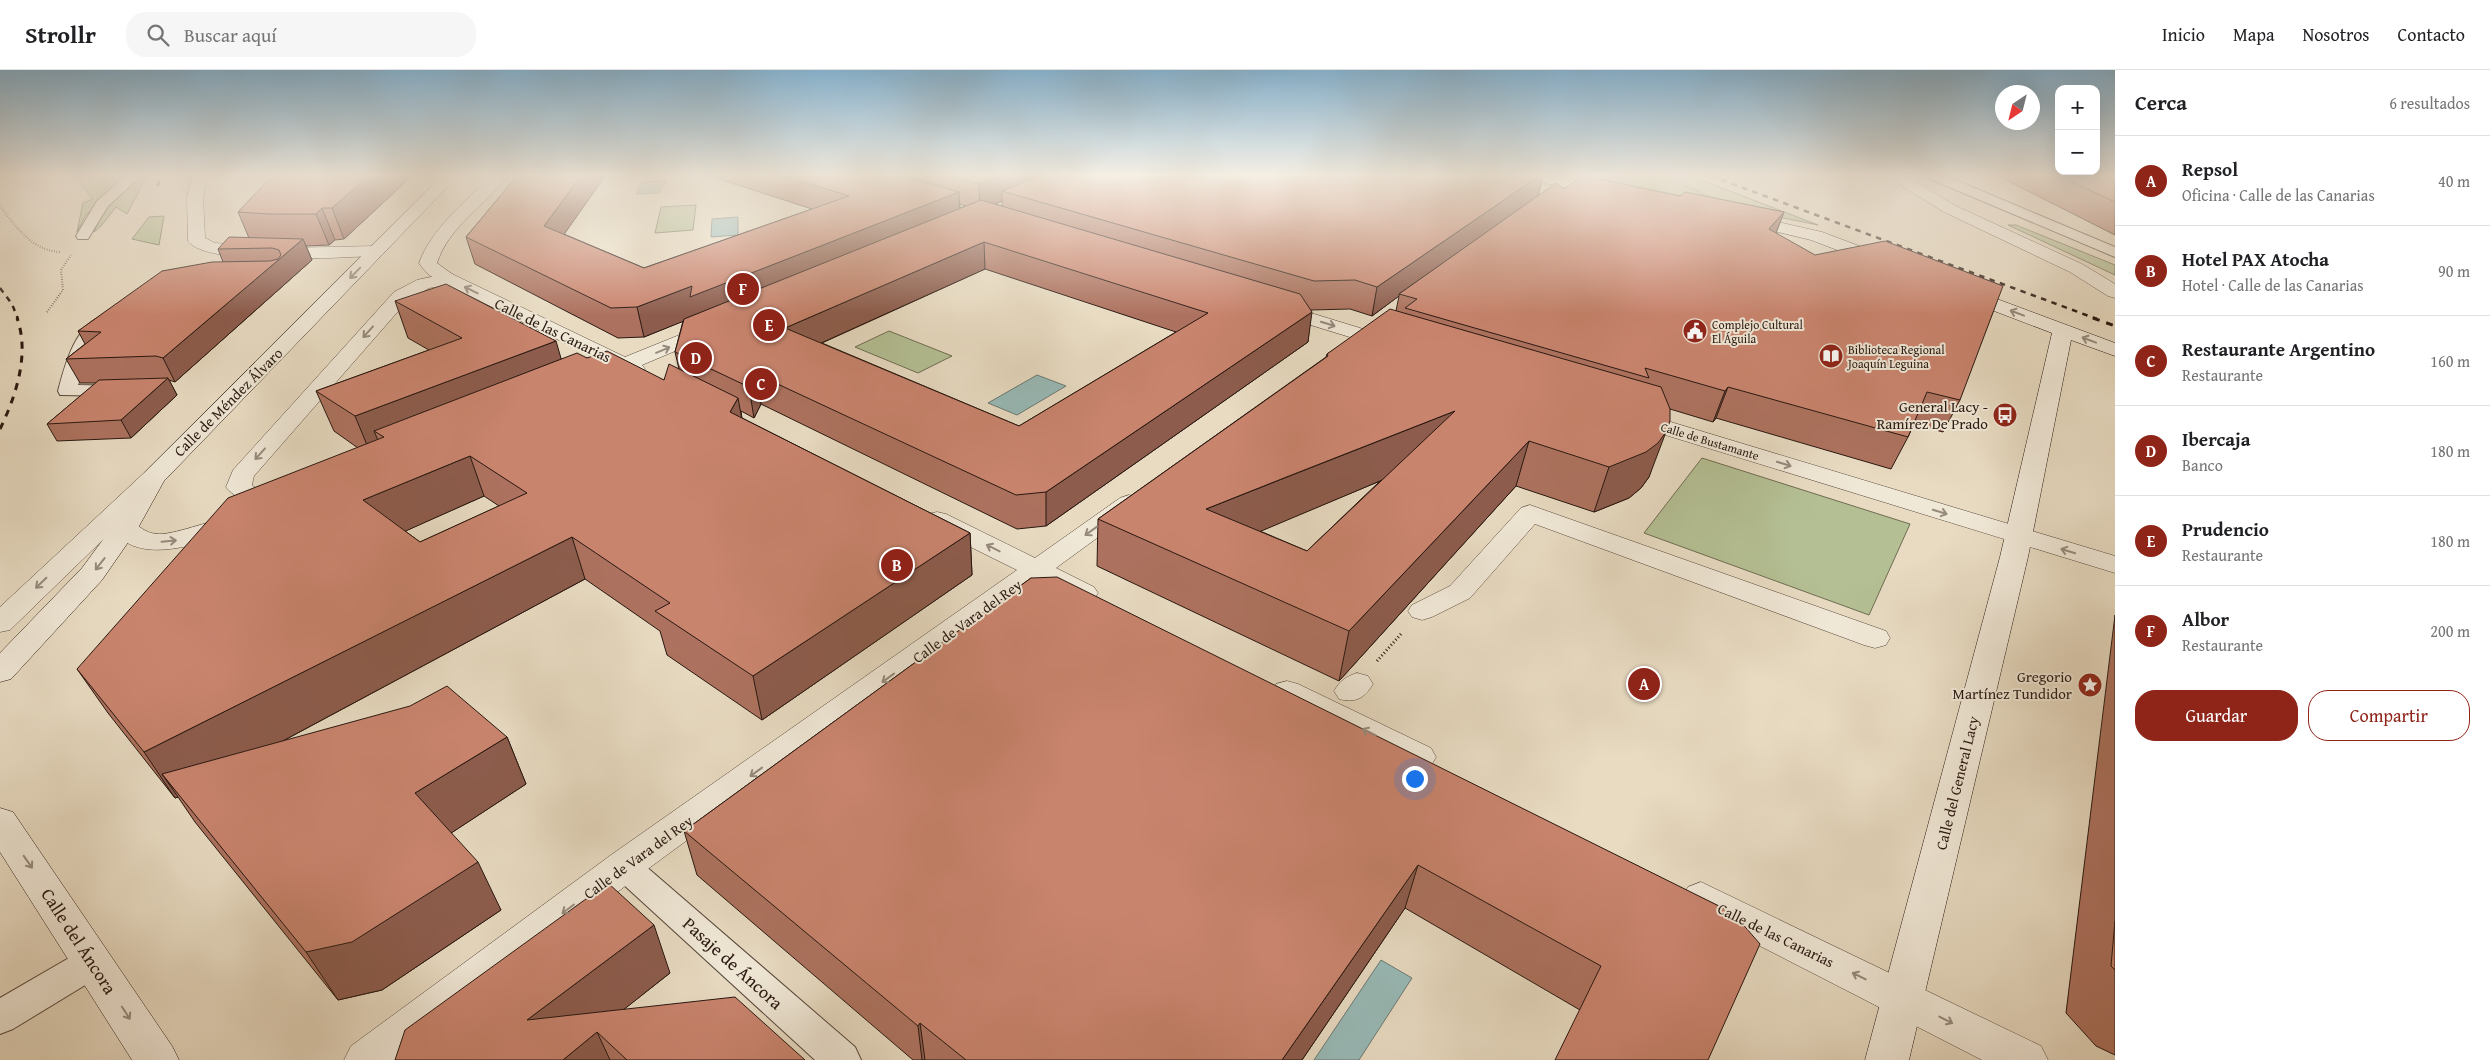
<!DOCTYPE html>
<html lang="es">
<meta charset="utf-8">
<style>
:root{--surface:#fff;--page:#f6f6f6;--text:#202124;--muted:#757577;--line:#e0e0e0;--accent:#8f2418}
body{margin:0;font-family:"Gentium Book Plus",serif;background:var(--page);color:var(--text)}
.controls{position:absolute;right:15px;top:15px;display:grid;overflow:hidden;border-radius:10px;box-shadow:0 5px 20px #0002}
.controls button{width:45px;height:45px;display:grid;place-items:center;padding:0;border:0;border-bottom:1px solid var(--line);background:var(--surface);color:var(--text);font:25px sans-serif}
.compass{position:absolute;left:1995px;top:15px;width:45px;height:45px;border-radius:50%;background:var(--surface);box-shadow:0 5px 20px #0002;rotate:215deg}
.you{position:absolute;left:1414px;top:708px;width:18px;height:18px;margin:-12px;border:4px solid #fff;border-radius:50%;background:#1a73e8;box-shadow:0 0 0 8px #1a73e833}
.badge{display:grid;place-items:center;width:32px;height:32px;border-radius:50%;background:var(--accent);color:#fff;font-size:16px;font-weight:700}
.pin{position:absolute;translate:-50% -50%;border:2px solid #fff;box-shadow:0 1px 5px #0006}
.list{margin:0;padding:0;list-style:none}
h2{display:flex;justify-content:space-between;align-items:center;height:65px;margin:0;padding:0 20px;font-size:21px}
h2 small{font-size:16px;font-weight:400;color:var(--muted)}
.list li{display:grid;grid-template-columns:32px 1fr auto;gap:15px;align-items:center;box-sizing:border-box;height:90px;padding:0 20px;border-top:1px solid var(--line)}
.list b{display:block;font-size:19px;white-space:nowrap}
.list p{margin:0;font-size:16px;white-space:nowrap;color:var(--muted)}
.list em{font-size:16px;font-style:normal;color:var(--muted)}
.actions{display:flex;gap:10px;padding:15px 20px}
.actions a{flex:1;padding:11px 0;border:1px solid var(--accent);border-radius:20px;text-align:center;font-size:18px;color:var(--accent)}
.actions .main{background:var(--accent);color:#fff}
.icon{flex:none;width:28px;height:28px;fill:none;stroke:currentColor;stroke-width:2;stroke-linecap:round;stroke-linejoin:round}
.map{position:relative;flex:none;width:2115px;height:990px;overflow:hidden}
header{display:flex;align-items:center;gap:30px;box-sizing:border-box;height:70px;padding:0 25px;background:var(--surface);border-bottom:1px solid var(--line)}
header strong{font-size:24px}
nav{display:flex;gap:28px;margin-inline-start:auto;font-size:18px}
.search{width:350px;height:45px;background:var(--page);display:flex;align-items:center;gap:12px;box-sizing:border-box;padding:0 18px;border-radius:20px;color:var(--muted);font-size:19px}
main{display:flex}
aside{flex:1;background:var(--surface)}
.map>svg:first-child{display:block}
.green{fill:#b4c094;stroke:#6e6c52}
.water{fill:#98bab7;stroke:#6b7974}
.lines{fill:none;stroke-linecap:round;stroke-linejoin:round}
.lane-casing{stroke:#58483c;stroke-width:2}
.street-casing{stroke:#58483c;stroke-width:1}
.secondary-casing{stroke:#281710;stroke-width:1}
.path-far1{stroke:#281710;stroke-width:2;stroke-dasharray:0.5 2;stroke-linecap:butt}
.path{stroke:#281710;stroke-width:3;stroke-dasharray:1 2.5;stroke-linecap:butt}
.lane{fill:#f0e8d7;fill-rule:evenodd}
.street{fill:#f0e8d7;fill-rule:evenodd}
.secondary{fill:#f0e8d7;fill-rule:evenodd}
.rail-far1{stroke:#281710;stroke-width:2.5;stroke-dasharray:5.5 5.5;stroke-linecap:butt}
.rail{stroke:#281710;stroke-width:3;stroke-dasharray:7 7;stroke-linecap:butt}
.wall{fill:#ad725f;stroke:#281710;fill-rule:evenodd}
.shaded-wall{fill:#8d5c4d;stroke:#281710}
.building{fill:#c9846e;stroke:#281710;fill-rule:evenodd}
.oneway{stroke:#968a7d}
.labels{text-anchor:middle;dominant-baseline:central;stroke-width:4;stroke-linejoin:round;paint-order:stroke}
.far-poi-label{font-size:12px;fill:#281710;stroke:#f0e8d7;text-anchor:start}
.far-street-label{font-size:12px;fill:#281710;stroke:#f0e8d7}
.street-label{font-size:15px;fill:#281710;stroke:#f0e8d7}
.poi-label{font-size:15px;fill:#281710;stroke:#f0e8d7;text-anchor:end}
.near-street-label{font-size:18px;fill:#281710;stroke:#f0e8d7}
</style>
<header>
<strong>Strollr</strong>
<div class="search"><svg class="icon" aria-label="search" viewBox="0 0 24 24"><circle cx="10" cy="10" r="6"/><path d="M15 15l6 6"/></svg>Buscar aquí</div>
<nav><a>Inicio</a><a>Mapa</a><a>Nosotros</a><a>Contacto</a></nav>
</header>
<main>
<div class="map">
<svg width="2115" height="990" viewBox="0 0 2115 990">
<rect width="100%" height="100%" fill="#e8dbc2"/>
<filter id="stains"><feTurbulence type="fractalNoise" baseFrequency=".004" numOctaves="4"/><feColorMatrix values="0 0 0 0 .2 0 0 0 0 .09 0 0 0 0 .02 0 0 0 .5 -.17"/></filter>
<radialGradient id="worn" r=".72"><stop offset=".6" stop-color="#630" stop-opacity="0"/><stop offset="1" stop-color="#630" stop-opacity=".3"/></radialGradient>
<path class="green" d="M72,106H127L85,146L77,162L83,133L93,129C85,121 82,113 72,106Z
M140,106H147L127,144L116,137L101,156L94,162C103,135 121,125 140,106Z
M1576,106H1691L1818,155Z
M696,135L693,160L655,163L661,137Z
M164,146L159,175L132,169L149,147Z
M2008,155H2016L2115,195V205Z
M889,261L952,286L918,303L855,277Z
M1702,388L1910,454L1869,545L1644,463Z"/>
<path class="water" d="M666,111L659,123L636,124L643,112Z
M738,147V165L711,167L712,149Z
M1037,305L1066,316L1017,345L988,333Z
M1381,890L1412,908L1359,990H1314Z"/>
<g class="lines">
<defs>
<path id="lane" d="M126,106H141L108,136L88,169H78L76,166L97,131Z
M1929,106H1946L2115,177V187L1930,109Z
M106,245L112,246L115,250L93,272L78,315L124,316L126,320L124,324L117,326L60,325L58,321C65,295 75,253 106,245Z
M624,783L635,787L855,977L861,990H815L613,805L608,796L613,787Z
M93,877L105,881L110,892L105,903L13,959L0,964V928L81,881Z"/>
<path id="street" d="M192,106H208L203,127L205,168L215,173L282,178L376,176L382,177L385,181L382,185L376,186C343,187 206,197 188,171L187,127Z
M1886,106H1905L1956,136L2082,194L2115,214V228L2108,226L2070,202L1944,142Z
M450,203L625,287L704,255L711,253L718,255L721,259L718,263L642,295L645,299L642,304C634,305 631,302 624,302C617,302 614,305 606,304L603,299L607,294L448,215L429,218L408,230L254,406L252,415L254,417L289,428L293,433L289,438C271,443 237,432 226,417L233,400L394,222L417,210Z
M1275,232L1399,270L1402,274L1399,278L1392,280L1268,242L1265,238L1268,234Z
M1631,340L2115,486V503L1623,352L1620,347L1623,342Z
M153,401L162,403L165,408L123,451C140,451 141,465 162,464C185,462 221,445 238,449L242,455C235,465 219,468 208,471C178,479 134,490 113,460L10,560L0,562V537L144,403Z
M1129,425L1138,428L1142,433L1138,438L1056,498L1094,517L1098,523L1094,529C1074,534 1056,520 1039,511L637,807L400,990H344L351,976L611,785L1017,500L928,456L924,450L928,444L937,442L946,444L1035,488L1120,428Z
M1530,435L1886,561L1890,568L1886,575L1875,578L1864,575L1535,454L1470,528L1432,547L1422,550L1412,547L1408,541L1412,535L1450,516L1521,438Z
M1357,603L1368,606L1373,614C1364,629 1355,633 1339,629L1334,621C1340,611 1345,607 1357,603Z
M1287,611L1298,614L1431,678L1436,687L1431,696L1419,699L1407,696L1276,630L1271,622L1276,614Z
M1701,812L2041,976L2048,990H1982L1688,839L1682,828L1688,817Z"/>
<path id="secondary" d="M442,106H458L164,411L138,458L102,510L11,609L0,612V583L82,498L113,456L144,403Z
M491,106H507C485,136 449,156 437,193L459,209L457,213C441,217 427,205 419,193C432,158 465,132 491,106Z
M1524,106H1553L1613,119L1615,122L1607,127L1527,109Z
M1742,144L1822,162L1891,188L1894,192L1891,196H1879L1811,170L1736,152L1734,149L1736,146Z
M1962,216L2115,273V286L2071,270L2028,487L1909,990H1865L2000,487L2052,263L1955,226L1953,222L1955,218Z
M0,738L13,742L172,976L179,990H132L0,782Z"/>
</defs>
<use href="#lane" class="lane-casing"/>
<use href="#street" class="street-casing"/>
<use href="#secondary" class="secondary-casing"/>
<path class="path-far1" d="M1665,106L1712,128
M0,136C16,157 32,181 61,182
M47,242L63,220L61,200L71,185"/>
<path class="path" d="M1377,591L1401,564"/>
<use href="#lane" class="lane"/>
<use href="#street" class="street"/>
<use href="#secondary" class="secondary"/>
<path class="rail-far1" d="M1711,106L2097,249
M158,116L160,106
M0,218L12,234L18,249"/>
<path class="rail" d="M2093,248L2115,256
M0,359C16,326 30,284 17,248"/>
</g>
<path class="wall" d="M412,106L344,169L335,170L329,175L306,176L312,190L175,312L169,310L177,325L131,368L57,371L47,354L96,313H80L66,289L85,274L78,261L223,192L218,179L249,168L238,142Z
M517,106H605L564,164L644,198L812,139L710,106H1543L1538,126L1564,119L1680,126L1784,142L1776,163L1960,330L1943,362L1914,354L1908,367L1891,399L1716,348L1713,352L1670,339L1649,407L1641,418L1629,428L1594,442L1516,416L1339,611L1097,496L1098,449L1326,287L1327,284L1396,241L1399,226L1372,246L1350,239L1311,240L1308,272L1046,456L1017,459L761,334L754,348L741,341L742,348L970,463L972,505L762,650L667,585L660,561L585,509L281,672L507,667L526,714L451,763L501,840L382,920L338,930L195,752L178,727L175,728L108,643L77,599L358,378L334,361L316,321L429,280L408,268L395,231L561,289L587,288L664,310L679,299L675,282L683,251L644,267L618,268L475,194L466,167ZM1002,131V136L995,134ZM960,134L966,136L960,138ZM985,199L1176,262L1019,356L822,273ZM1380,411L1307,481L1260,461ZM484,426L499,436L420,472L405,461Z
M1998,106H2115V165Z
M1031,508L1733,843L1580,940L1405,838L1302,990H913L697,805L684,761Z
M2115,545V985L2096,976L2066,943Z
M670,903L624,939L805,990H395Z"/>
<path class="shaded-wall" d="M369,106H412L344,169L332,138Z
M581,106H605L551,183L544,156Z
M1001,106H1063L1002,121V131L980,140L979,114Z
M1539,106H1543L1538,127L1399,224V226L1372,246L1377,217Z
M959,122L960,148L694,247L644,267L637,237L692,216Z
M322,138L335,170L329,175L316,144Z
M1784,142L1774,168L1769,159Z
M303,169L312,190L175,312L163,288Z
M984,172L985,199L790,287L785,258Z
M1312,242L1308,272L1046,456V422Z
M556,271L567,309L374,361L383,382L372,387L355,346Z
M756,304L761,334L754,348L749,317Z
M168,308L177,325L131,368L121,350Z
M1728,317L1716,348L1713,352L1725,321Z
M738,328L745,366L730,342Z
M1455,341L1444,384L1202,486L1206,439Z
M1666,362L1649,407L1641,418L1629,428L1594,442L1609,397Z
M1529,371L1516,416L1339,611L1349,561Z
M470,386L484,426L381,472L363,430Z
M970,463L972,505L762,650L753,606Z
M572,467L585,509L180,726L162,704L178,727L175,728L144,682Z
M507,667L526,714L439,771L415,723Z
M478,792L501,840L382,920L338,930L306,882Z
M1418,795L1405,838L1302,990H1282Z
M654,855L670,903L560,990L527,950Z
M920,953L925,990H922L918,956Z
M597,962L610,990H563Z"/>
<path class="building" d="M272,106H369L332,138H322L316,144H269L238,142Z
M517,106H581L544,156L644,198L849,126L784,106H904L959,122L690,227L692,216L637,237L611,238L466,167Z
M949,106H1001L979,114Z
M1039,106H1539L1377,217L1355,210L1314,211L1002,121Z
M1583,106H1586L1680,126L1685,122L1784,142L1769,159L1815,185L1885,171L2003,216L1960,330L1927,322L1908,367L1728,317L1725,321L1645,298L1649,308L1405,238L1417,229L1399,224L1556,113L1564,119Z
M2059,106H2115V132Z
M981,130L1300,224L1312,242L1046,422L1016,425L756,304L749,317L675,282L684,249ZM984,172L1208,243L1019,356L785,258Z
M229,167L303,169L163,288L156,286L66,289L101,262L78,261L162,201L212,192L270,191L278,189L281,185L279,180L272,178L218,179Z
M446,214L556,271L355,346L316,321L462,268L395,231Z
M1390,239L1661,317L1670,339V351L1666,362L1658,373L1646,382L1609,397L1529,371L1349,561L1098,449L1328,286L1327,284ZM1455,341L1307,481L1206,439L1289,406Z
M607,281L664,310L669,294L738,328L730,342L970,463L753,606L655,541L670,533L572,467L144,682L77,599L228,428L384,367L374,361L577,283L587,288ZM470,386L527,423L420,472L363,430Z
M168,308L121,350L47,354L99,310Z
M1057,507L1733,843L1760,874L1708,990H1555L1601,896L1418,795L1282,990H966L920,953L918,956L684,761L1031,508Z
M447,616L507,667L415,723L478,792L352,872L306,882L162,704L410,636Z
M608,813L654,855L527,950L735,927L805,990H627L597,962L563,990H395L405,960Z
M2115,851V900L2111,896Z"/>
<defs><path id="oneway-shaft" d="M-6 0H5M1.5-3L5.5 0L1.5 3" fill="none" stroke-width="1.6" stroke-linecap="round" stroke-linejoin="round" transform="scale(1.25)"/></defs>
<g class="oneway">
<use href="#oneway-shaft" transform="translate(355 203) rotate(134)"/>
<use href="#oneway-shaft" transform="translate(471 220) rotate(-154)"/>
<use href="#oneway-shaft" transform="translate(2017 243) rotate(-159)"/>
<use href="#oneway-shaft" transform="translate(1328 254) rotate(17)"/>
<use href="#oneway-shaft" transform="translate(368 262) rotate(132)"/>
<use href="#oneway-shaft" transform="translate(2089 270) rotate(-159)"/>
<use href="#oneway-shaft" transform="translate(663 280) rotate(-23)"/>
<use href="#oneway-shaft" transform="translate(260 384) rotate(132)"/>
<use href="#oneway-shaft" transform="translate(1784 394) rotate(17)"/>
<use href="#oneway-shaft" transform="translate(1940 442) rotate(17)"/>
<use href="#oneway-shaft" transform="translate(1091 461) rotate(144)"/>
<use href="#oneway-shaft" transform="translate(169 471) rotate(-5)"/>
<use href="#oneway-shaft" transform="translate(993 478) rotate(-153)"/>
<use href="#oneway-shaft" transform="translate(2068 481) rotate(-163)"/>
<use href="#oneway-shaft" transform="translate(100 494) rotate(128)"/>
<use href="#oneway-shaft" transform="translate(41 513) rotate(136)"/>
<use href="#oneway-shaft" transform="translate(888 608) rotate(144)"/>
<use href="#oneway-shaft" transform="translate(1369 662) rotate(-153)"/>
<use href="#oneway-shaft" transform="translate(756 702) rotate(144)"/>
<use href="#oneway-shaft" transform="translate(28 792) rotate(55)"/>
<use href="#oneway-shaft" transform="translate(568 839) rotate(143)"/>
<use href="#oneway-shaft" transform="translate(1859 906) rotate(-154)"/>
<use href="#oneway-shaft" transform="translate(126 943) rotate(57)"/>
<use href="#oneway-shaft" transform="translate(1946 950) rotate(27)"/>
</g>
<linearGradient id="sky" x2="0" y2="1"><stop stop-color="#88b6d4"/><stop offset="0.43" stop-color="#f5efe4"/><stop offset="1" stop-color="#f5efe4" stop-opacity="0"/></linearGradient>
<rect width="2115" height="245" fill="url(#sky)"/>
<defs>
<symbol id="civic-disc" viewBox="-11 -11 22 22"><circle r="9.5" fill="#8f2418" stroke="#f0e8d7"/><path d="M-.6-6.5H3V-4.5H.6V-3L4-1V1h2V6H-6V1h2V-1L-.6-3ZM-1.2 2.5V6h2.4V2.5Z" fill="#fff"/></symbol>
<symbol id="library-disc" viewBox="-11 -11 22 22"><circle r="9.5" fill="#8f2418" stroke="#f0e8d7"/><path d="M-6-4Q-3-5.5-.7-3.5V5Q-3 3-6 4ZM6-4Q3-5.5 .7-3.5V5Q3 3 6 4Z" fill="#fff"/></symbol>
<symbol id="bus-disc" viewBox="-11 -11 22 22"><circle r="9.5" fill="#8f2418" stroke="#f0e8d7"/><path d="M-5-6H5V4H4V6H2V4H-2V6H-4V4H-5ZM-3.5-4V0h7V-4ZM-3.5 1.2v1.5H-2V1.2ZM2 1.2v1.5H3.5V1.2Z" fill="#fff"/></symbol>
<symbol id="sight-disc" viewBox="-11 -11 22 22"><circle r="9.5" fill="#8f2418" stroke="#f0e8d7"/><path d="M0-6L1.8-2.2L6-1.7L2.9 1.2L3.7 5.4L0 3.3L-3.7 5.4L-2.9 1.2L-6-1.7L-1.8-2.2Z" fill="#fff"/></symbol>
</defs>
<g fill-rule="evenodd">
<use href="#civic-disc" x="1681" y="247" width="28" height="28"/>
<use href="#library-disc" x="1817" y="272" width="28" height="28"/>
<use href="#bus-disc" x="1991" y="331" width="28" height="28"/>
<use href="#sight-disc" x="2076" y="601" width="28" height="28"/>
</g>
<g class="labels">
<g class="far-poi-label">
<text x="1712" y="254">Complejo Cultural<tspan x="1712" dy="14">El Águila</tspan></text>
<text x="1848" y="279">Biblioteca Regional<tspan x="1848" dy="14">Joaquín Leguina</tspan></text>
</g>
<g class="far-street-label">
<text transform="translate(1710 371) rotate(17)">Calle de Bustamante</text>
</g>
<g class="street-label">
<text transform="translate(553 260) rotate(26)">Calle de las Canarias</text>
<text transform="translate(228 332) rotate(-45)">Calle de Méndez Álvaro</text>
<text transform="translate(967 551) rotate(-36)">Calle de Vara del Rey</text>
<text transform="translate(1957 713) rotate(-76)">Calle del General Lacy</text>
<text transform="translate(638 787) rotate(-36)">Calle de Vara del Rey</text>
<text transform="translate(1776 865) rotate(26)">Calle de las Canarias</text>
</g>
<g class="poi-label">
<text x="1988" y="336">General Lacy -<tspan x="1988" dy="17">Ramírez De Prado</tspan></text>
<text x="2072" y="606">Gregorio<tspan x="2072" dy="17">Martínez Tundidor</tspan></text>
</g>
<g class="near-street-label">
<text transform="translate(79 871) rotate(57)">Calle del Áncora</text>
<text transform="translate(733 893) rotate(42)">Pasaje de Áncora</text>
</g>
</g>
<rect width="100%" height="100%" filter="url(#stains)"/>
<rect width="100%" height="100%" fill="url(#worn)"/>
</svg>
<div class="controls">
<button>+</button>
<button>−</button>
</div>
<svg class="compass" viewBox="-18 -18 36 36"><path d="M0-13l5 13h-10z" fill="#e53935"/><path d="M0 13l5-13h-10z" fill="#757577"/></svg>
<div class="you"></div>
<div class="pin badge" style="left:1644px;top:614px">A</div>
<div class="pin badge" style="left:897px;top:495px">B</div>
<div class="pin badge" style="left:761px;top:314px">C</div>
<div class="pin badge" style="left:696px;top:288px">D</div>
<div class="pin badge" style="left:769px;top:255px">E</div>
<div class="pin badge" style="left:743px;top:219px">F</div>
</div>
<aside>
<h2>Cerca<small>6 resultados</small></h2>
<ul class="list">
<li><span class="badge">A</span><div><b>Repsol</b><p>Oficina · Calle de las Canarias</p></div><em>40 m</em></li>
<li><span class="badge">B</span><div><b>Hotel PAX Atocha</b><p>Hotel · Calle de las Canarias</p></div><em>90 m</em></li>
<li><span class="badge">C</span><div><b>Restaurante Argentino</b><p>Restaurante</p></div><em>160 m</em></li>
<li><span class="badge">D</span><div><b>Ibercaja</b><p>Banco</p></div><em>180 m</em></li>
<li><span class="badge">E</span><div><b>Prudencio</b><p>Restaurante</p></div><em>180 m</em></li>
<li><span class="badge">F</span><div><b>Albor</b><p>Restaurante</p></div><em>200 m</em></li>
</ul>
<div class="actions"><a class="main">Guardar</a><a>Compartir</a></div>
</aside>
</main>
